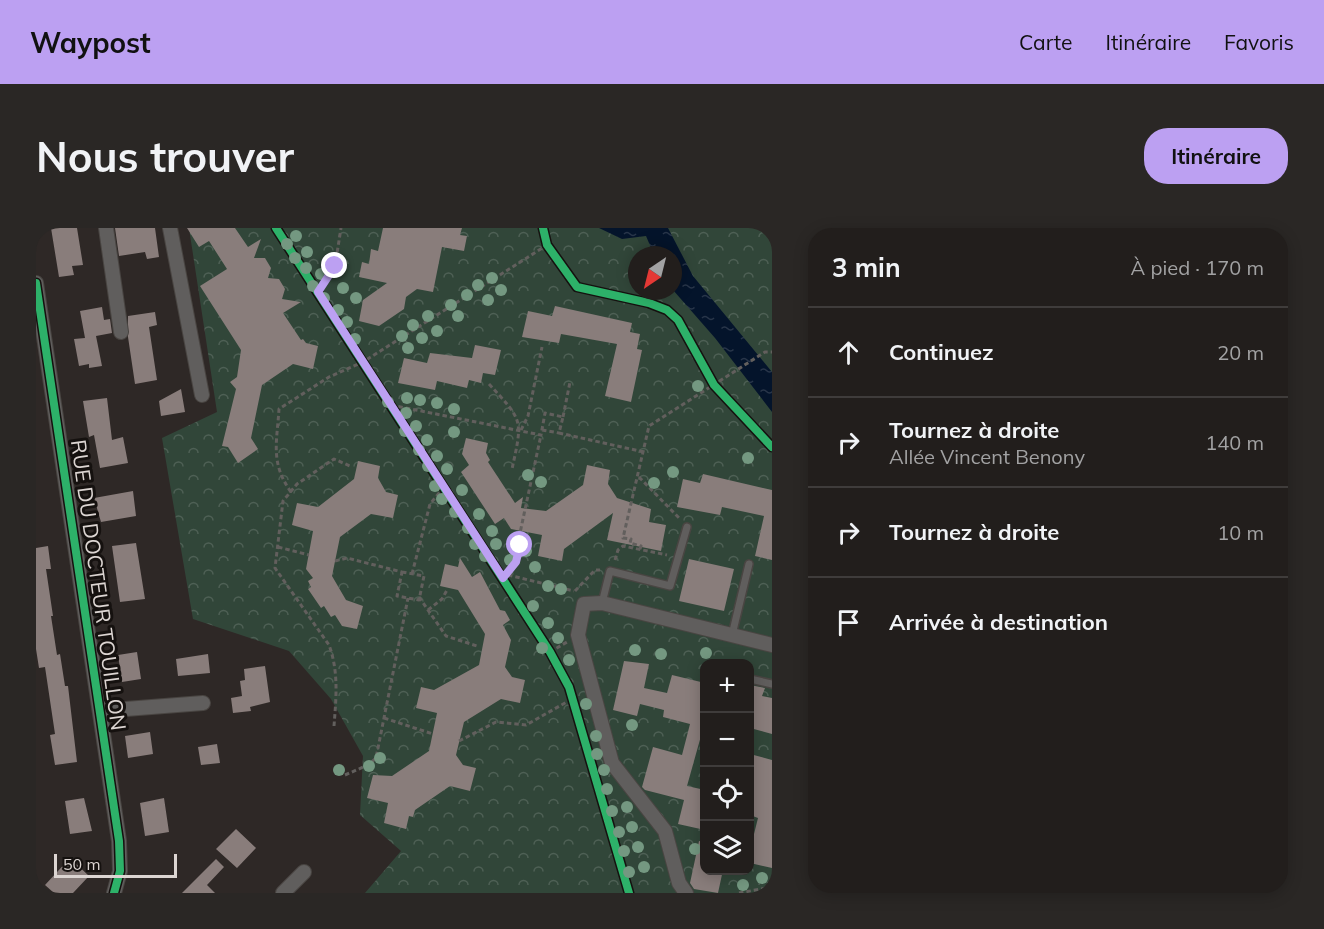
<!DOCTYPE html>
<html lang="fr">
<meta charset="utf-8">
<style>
:root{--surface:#221e1c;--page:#2a2725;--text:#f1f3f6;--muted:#a2a2a3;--line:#3f3c3b;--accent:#bca0f2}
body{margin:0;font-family:Mulish,sans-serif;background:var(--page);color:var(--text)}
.controls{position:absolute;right:18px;bottom:18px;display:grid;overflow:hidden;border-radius:12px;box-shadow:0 3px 15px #0003}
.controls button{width:54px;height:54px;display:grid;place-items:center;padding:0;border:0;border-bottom:2px solid var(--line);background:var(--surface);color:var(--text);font:30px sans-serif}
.compass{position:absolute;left:592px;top:18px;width:54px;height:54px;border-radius:50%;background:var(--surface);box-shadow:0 3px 15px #0003;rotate:215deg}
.scale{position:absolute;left:18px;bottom:15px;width:123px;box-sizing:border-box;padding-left:6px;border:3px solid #dcd5d2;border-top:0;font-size:16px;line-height:21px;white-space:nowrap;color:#dcd5d2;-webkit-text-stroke:4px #15110f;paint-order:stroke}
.stop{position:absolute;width:18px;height:18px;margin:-14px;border:4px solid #bca0f2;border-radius:50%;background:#fff}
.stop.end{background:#bca0f2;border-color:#fff;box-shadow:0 2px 6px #0008}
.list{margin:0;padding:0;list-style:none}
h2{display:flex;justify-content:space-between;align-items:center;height:78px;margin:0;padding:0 24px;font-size:26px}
h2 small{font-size:20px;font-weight:400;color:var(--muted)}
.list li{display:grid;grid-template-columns:39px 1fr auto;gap:18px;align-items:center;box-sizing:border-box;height:90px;padding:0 24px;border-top:2px solid var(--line)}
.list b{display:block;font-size:22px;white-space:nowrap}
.list p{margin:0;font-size:20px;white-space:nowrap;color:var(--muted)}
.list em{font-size:20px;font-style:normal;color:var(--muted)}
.icon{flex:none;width:33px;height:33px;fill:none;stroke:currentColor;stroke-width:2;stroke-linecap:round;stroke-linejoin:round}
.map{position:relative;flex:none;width:736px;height:665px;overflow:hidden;border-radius:24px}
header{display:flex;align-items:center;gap:36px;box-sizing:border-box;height:84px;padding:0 30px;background:var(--accent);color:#111}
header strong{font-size:28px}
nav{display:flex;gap:33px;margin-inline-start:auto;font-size:21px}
.intro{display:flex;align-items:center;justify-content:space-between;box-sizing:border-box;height:144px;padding:0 36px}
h1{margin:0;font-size:42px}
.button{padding:15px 27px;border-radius:24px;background:var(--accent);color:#111;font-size:21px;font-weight:700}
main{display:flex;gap:36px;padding:0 36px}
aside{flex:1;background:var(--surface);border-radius:24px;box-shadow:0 3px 15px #0003}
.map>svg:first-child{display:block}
.park{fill:url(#park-crowns);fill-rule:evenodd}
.water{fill:url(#water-ripples)}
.building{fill:#897d7b}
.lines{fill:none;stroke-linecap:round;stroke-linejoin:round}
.service-casing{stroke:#494542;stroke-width:10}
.minor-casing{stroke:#494542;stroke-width:16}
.path{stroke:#625f5d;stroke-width:3;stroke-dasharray:4.5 3;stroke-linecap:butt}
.service{stroke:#605e5d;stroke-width:7}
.minor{stroke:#605e5d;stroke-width:14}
.cycleway-casing{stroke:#15110f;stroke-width:11}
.cycleway{stroke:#2db169;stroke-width:8}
.tree{fill:#749881}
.route{stroke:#bca0f2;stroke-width:8}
.labels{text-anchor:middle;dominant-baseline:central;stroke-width:6;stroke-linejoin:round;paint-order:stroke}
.street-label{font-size:21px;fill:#dcd5d2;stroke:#15110f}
</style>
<header>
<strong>Waypost</strong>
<nav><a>Carte</a><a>Itinéraire</a><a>Favoris</a></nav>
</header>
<div class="intro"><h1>Nous trouver</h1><a class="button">Itinéraire</a></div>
<main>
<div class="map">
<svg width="736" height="665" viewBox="0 0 736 665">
<defs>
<pattern id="park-crowns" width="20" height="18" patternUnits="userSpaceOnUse" patternTransform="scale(1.5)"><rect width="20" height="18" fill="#314639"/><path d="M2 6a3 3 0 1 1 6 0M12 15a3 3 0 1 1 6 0" fill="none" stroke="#4e6055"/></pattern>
<pattern id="water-ripples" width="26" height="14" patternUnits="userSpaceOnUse" patternTransform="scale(1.5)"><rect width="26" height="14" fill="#04142b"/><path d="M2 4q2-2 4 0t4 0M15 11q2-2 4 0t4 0" fill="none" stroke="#283549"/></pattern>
</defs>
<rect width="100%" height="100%" fill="#2e2826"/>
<path class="park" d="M153,0H736V665H329L365,623L324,587L327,528L295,471L253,423L157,391L126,210L181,184ZM601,27H637V63H601ZM668,436H714V642H668Z"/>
<path class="water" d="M563,0H632L657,48L736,144V184L679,110L637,62V27H618L610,8L586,11Z"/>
<path class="building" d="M15,0H41L47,37L36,38L38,47L23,49Z
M79,0H119L123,29L111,31L109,24L83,28Z
M151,0H199L212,19L225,11L218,30H229L235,40L232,50L243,51L249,61L246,71L265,74L247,85L265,112L267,111L270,115L282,118L277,141L257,136L226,157L215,210L222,221L202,235L192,219L186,218L200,161L194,154L201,149L205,122L164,58L191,41L173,13L163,19Z
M347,0H426L424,7L431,8L428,23L406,19L397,64L381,61L370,69L368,81L343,98L323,93L327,72L351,55L323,49L326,34L333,36L335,21L342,23Z
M519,78L596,95L594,104L604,106L601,121L606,122L595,174L569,168L581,116L525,106L523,115L486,109L492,83L516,88Z
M66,79L68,92L74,91L76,105L60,108L66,138L53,140V136L43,138L38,111L49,110L44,83Z
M119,84L121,97L113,99L121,152L99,156L92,109V88Z
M439,117L465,122L459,147L447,145L445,155L433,152L431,160L401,153L399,162L362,155L368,130L391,135L394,125L436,130Z
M145,161L149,184L125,188L123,173Z
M71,170L76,212L87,209L92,235L64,240L58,207L53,209L47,173Z
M430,210L452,215L450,225L454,232L452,234L479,275L487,269L485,280L510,283L547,257L551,237L574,242L572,256L581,270L615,281L613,294L630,297L625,323L571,312L577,285L528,321L526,333L502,328L506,307L475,301L468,290L459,296L425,244L433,237L426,226Z
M322,233L344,238L342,250L350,264L362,267L357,290L335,286L304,309L296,348L310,372L327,378L321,401L306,398L299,387L295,389L288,378L285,380L272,361L275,359L272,353L277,350L270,341L277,303L256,297L261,275L282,279L318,251Z
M667,246L736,262V332L719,328L728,288L686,279L684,287L641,279L647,251L664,255Z
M97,263L100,288L65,294L58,270Z
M100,315L109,371L84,374L76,318Z
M12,318L15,341H10L17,388H15L21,427L24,426L29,458H32L41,534L19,537L14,507L19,506L9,439L3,440L0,421V320Z
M424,330L436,349L444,344L464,382L469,383L474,392L467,397L475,412L469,439L476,449L489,452L484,475L465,471L428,494L420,527L427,537L440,540L434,563L414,558L379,582L377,589L373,588L370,601L348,595L352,575L331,570L337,547L356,548L393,523L401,485L380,480L385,459L398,462L443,437L449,406L422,362L404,358L409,336L422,339Z
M653,331L698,341L688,383L643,373Z
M101,424L105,451L86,454L82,427Z
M172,426L174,445L142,448L140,431Z
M588,433L613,436L608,460L631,465L636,447L669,455V509L665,508L651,558L669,562V602L642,596L648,572L609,562L606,559L617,519L646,527L654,496L627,489L628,482L604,476L601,488L577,482Z
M229,438L234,474L214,479L215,483L197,485L195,470L206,468L204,453L209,452L208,441Z
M714,457L729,460L726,468L736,470V506L714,500Z
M114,504L117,526L92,530L89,508Z
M181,516L184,535L165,537L162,519Z
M714,526L736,532V640L714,635V613L716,614L722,590L714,587Z
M48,570L56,603L34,606L29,573Z
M128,570L133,604L109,608L104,575Z
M200,601L220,620L201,640L180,621Z
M663,613L669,614V642H687L682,665L658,661L654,655Z
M34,630L53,648L37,665H18L9,657Z
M180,631L188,639L171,657L179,665H146Z"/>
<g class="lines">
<defs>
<path id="service" d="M566,375L574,343L634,358L651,299
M696,407L713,336
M714,451L736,456"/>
<path id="minor" d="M70,0L85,104
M134,0L166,167
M0,55L83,613L84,643L78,665
M64,483L167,475
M247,665L268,644
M650,665L643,655L629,603L576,535L542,407L548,376L566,375L736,417"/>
</defs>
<use href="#service" class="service-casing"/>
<use href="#minor" class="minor-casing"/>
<path class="path" d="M240,0L514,424L533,459L593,665
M282,64L299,38L305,0
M453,156C487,193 487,191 476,241
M355,177L505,207L509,185L527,189L523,205L608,224
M527,189L534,154
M485,202L492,188L506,119
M506,202L523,205
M603,249L644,291
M255,264C234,235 241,214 243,181L293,149L327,134L511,17
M242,319L273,327
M604,321L605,318L594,315L595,311L587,310L613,198L729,124H736
M579,332L582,322L587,318L631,327
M299,333L311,330L366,344
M366,344L388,348L383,372L361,368Z
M376,346L394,276L408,259
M472,347L538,363
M467,350L476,341L482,327L484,305L505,207
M539,363L559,342H564
M383,369L410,408L441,418
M392,382L406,371L411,362
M514,424L531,414
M348,490L397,506
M298,498C300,471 303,444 293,417L239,340L247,273L261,256L298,231L314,238
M423,513L460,494L490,497L536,471
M309,547L332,537L340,530L372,370
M703,665L736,659"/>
<use href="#service" class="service"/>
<use href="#minor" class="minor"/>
<defs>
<path id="cycleway" d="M240,0L514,424L533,459L593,665
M507,0L511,17L541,59L613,75L631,82L642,92L678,157L736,219
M0,55L83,613L84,643L78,665"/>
</defs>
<use href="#cycleway" class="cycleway-casing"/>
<use href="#cycleway" class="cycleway"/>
</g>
<g class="tree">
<circle cx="260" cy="8" r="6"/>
<circle cx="251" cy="16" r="6"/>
<circle cx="271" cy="24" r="6"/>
<circle cx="259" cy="30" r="6"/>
<circle cx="270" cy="40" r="6"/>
<circle cx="285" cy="46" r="6"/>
<circle cx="456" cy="50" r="6"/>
<circle cx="442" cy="57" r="6"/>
<circle cx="277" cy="58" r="6"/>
<circle cx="307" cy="60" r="6"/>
<circle cx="465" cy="62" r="6"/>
<circle cx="431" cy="67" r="6"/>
<circle cx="288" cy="70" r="6"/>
<circle cx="320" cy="70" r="6"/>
<circle cx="452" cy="72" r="6"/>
<circle cx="415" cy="77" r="6"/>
<circle cx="302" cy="82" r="6"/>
<circle cx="392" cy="88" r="6"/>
<circle cx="422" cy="88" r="6"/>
<circle cx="311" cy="94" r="6"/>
<circle cx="377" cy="97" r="6"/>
<circle cx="401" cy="103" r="6"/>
<circle cx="366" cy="108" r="6"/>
<circle cx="386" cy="110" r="6"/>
<circle cx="319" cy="111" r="6"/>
<circle cx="372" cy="120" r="6"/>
<circle cx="662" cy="158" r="6"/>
<circle cx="371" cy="170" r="6"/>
<circle cx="384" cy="172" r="6"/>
<circle cx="352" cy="174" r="6"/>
<circle cx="401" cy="175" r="6"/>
<circle cx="418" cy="181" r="6"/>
<circle cx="370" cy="185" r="6"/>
<circle cx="380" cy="198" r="6"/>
<circle cx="369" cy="203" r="6"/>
<circle cx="418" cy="204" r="6"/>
<circle cx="391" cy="212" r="6"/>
<circle cx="383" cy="222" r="6"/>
<circle cx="401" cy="228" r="6"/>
<circle cx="712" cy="230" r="6"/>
<circle cx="392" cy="238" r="6"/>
<circle cx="411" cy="241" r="6"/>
<circle cx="637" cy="244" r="6"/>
<circle cx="492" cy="247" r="6"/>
<circle cx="505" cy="254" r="6"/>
<circle cx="618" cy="255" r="6"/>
<circle cx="399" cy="258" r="6"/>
<circle cx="426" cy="262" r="6"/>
<circle cx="406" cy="271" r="6"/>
<circle cx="419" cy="284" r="6"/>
<circle cx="443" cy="286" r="6"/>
<circle cx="432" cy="300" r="6"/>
<circle cx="456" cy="303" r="6"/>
<circle cx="439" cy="316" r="6"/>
<circle cx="460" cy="316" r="6"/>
<circle cx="490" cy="323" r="6"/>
<circle cx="449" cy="328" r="6"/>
<circle cx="474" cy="332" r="6"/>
<circle cx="499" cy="339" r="6"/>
<circle cx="512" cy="358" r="6"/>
<circle cx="525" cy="361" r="6"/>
<circle cx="497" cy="378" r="6"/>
<circle cx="512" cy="395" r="6"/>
<circle cx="522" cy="410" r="6"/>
<circle cx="506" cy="420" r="6"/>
<circle cx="599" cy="422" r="6"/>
<circle cx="670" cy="425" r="6"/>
<circle cx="625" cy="426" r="6"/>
<circle cx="533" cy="432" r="6"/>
<circle cx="550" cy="476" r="6"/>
<circle cx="596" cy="497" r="6"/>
<circle cx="560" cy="508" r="6"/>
<circle cx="561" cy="526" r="6"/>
<circle cx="344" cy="530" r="6"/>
<circle cx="333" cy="538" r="6"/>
<circle cx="303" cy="542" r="6"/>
<circle cx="568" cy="542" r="6"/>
<circle cx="571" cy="561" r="6"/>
<circle cx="591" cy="579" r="6"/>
<circle cx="576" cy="583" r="6"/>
<circle cx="596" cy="599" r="6"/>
<circle cx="583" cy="604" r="6"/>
<circle cx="602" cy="619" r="6"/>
<circle cx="659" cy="621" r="6"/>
<circle cx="588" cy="623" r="6"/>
<circle cx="608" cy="639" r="6"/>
<circle cx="593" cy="644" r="6"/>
<circle cx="726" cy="650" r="6"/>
<circle cx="707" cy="657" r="6"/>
</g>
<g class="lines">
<path class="route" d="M299,38L282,64L467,350L480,334L484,317"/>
</g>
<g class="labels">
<g class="street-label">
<text transform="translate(63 357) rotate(82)">RUE DU DOCTEUR TOUILLON</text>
</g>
</g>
</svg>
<div class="controls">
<button>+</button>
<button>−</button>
<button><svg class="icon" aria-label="locate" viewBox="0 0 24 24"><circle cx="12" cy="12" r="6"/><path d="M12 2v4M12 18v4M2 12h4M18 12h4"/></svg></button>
<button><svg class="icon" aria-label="layers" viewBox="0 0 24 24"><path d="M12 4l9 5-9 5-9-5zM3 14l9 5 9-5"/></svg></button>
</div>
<svg class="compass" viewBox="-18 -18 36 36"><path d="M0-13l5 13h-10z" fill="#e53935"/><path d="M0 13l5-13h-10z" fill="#a2a2a3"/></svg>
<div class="scale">50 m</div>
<div class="stop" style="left:484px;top:317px"></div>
<div class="stop end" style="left:299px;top:38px"></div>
</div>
<aside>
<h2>3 min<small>À pied · 170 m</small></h2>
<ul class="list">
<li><svg class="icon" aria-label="ahead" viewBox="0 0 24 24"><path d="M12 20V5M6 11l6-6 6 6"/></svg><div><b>Continuez</b></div><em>20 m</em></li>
<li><svg class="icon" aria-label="right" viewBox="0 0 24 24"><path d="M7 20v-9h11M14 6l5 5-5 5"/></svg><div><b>Tournez à droite</b><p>Allée Vincent Benony</p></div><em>140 m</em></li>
<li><svg class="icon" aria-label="right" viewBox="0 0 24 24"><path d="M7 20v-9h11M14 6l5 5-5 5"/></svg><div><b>Tournez à droite</b></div><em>10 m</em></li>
<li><svg class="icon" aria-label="arrive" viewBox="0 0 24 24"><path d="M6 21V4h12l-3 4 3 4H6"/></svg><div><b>Arrivée à destination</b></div></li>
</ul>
</aside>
</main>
